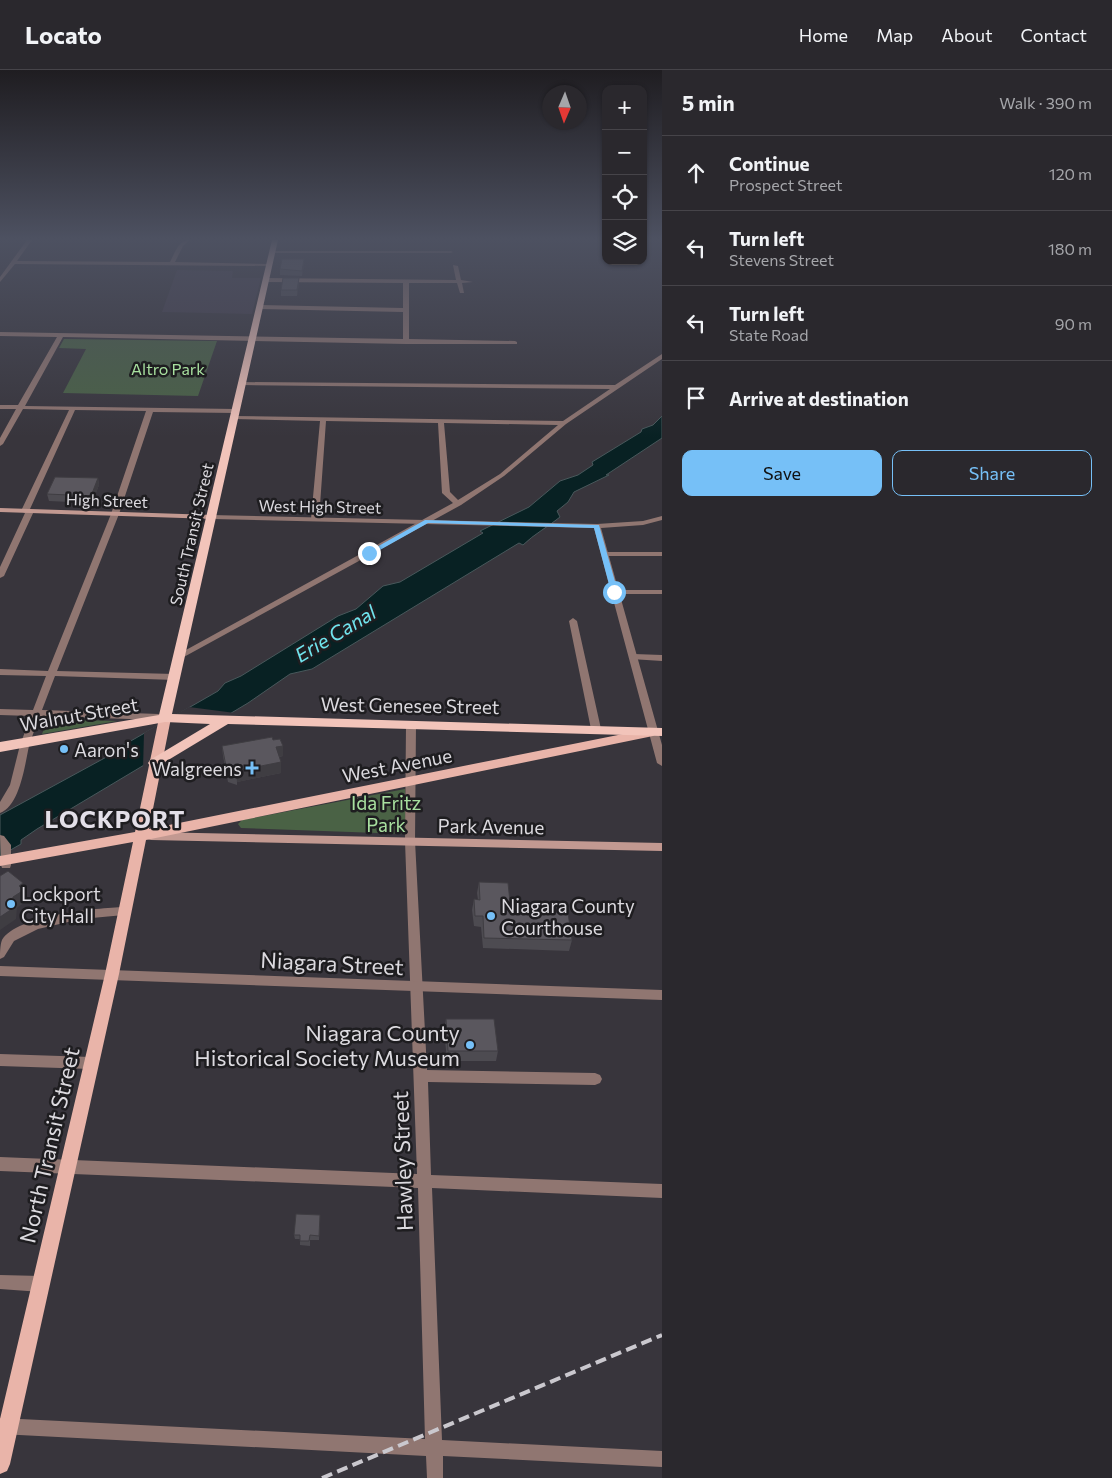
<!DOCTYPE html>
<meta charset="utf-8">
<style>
:root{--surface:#2a282d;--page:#323035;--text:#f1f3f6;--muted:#a5a6aa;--line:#464449;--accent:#76c0f7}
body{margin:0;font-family:Commissioner,sans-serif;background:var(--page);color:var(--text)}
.controls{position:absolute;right:15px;top:15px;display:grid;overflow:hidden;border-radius:10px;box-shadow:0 1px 4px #0004}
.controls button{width:45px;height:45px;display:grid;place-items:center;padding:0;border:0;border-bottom:1px solid var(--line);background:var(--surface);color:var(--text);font:25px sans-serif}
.compass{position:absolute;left:542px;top:15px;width:45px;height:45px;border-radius:50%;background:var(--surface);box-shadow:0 1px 4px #0004;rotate:182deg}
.stop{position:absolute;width:15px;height:15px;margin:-11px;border:4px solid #76c0f7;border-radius:50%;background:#fff}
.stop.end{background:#76c0f7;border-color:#fff;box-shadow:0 1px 5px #0008}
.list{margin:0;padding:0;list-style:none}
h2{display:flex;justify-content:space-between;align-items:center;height:65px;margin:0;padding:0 20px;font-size:21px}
h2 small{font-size:16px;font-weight:400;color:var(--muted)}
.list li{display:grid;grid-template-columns:32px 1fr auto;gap:15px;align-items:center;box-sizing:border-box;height:75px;padding:0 20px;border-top:1px solid var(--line)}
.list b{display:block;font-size:19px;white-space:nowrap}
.list p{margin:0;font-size:16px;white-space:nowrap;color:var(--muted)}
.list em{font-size:16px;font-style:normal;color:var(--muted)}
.actions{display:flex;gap:10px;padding:15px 20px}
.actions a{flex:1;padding:11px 0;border:1px solid var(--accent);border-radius:10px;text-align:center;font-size:18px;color:var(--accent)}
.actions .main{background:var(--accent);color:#111}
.icon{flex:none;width:28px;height:28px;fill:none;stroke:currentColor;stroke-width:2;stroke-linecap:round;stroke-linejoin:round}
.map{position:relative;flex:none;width:662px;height:1408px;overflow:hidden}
header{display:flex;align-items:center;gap:30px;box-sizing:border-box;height:70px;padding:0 25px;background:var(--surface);border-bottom:1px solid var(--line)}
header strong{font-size:24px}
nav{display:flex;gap:28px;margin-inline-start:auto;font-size:18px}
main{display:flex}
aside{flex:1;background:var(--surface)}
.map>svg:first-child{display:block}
.built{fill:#433d4b}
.green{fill:#4a6245}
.water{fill:#082123;stroke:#48585b}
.pier{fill:#38353c}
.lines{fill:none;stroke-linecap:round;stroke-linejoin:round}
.minor{fill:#907671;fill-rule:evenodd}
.tertiary{fill:#907671;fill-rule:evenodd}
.secondary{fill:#c29991;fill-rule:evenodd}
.primary{fill:#e9b4a9;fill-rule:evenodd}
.trunk{fill:#f2c4ba;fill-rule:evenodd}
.rail{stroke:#cac8ce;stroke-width:4;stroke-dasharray:11 5.5;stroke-linecap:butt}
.wall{fill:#4d4b51}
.shaded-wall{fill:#3f3d42}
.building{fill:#5a575e;stroke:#3f3d42}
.route{fill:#76c0f7}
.poi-dot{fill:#76c0f7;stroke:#1e1d20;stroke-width:2}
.labels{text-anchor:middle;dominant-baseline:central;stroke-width:5;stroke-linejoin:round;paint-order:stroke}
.far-park-label{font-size:16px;fill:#a8e09f;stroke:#1e1d20}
.far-street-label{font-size:16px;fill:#dcdadf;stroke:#1e1d20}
.street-label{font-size:19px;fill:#dcdadf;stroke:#1e1d20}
.poi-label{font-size:19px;fill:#dcdadf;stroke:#1e1d20;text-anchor:start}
.park-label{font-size:19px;fill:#a8e09f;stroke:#1e1d20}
.water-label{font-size:20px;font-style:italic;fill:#70e4ed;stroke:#1e1d20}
.near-street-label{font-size:22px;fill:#dcdadf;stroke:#1e1d20}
.near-poi-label{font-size:22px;fill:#dcdadf;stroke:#1e1d20;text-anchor:end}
.district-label{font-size:24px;font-weight:bold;letter-spacing:1px;fill:#e3dfe8;stroke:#1e1d20}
</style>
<header>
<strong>Locato</strong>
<nav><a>Home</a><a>Map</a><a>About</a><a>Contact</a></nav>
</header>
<main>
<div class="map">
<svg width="662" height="1408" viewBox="0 0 662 1408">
<rect width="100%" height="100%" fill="#38353c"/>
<path class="built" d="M177,200L233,201L232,208H261L252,244L162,242Z"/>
<path class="green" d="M64,269L217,271L198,326L63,323L86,279L59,278Z
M48,649L117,651L42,664Z
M405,719L406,764L241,758L238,754L242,750Z"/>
<path class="water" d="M662,346V368L606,405H609L574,422L568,432L557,441L560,447C548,457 534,464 523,475L519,473L312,599L290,604L248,633L37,759L21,770V774L0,786V745L123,678L122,676L218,621L225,613L241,606L338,546L356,539L383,516L400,512L483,463L480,461L529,437L560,411L578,405L593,395L592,392L641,362L642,359L653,355Z"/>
<path class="pier" d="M189,637L235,643L143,699L144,663Z"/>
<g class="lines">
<path class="minor" d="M27,170H32L17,191L170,192C175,183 178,170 190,170L183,176L175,192L270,194L272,195L270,196L15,194L0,212V207Z
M273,181H451L453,182L451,183H271Z
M453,195L458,196L461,210L473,212L462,213L464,223H460L457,213H409V269L515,271L517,272V274H406L63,267L25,336L236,339L239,341L236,343L153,342L119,444L57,601L175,604L180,607L175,610L55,606L42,640L159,644L164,647L159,650L40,646C36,656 32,666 29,676C25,694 20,736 0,743V732L10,715L20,675L31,646L0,645V639L33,640L46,606L0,605V599L48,601L111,444L146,341L75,340L30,439L34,441L4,506L0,508V497L25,443L21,441L69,340L23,339L3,374L0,376V368L16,339H0V335H18L57,267L0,266V262L403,269V242L260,239L257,237L260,235L403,238V213L266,212L263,210L266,208L456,210Z
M662,284V289L566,354L504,406L461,435L182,588H176L175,586L453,433L442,423L438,353L326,351L319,449L315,451L311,449L320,351L234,349L232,348V346L563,351L610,319L242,315L239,313L240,312L615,315ZM444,353L558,355L500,404L458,430L450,422Z
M602,482H662V486H602Z
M612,520H662V524H615L611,522Z
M573,548L577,551L601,659L596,662L591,659L569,551Z
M634,584L662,585V591L631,589L630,587Z
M411,651L416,654L415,771L427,1000L595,1003L600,1005L602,1009L600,1013L595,1015L428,1012L431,1105L662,1114V1128L432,1118L442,1370L662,1381V1397L443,1386V1408H427L426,1386L0,1364V1348L425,1369L418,1118L0,1101V1087L417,1104L405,771L406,654Z
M0,765L4,766L11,775V795L10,798H2L1,795Z
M124,837L128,838L130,841L128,844L124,845L81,849L38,859L14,871L4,887L0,889C0,883 0,875 2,870C17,845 97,838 124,837Z
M0,984L91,987L96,989L97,993L96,997L91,999L0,996Z
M0,1205L41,1206L46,1209L49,1214L46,1219L41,1222L0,1219Z"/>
<path class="tertiary" d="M210,445L597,454L643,451L662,446V450L643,455L601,458L662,675V696L657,693L594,458L213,449L209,447Z
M0,896L662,920V930L0,906Z"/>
<path class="secondary" d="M0,438L213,445L217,447L213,449L0,442Z
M151,762L662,773V781L151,770L147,769L146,766L147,763Z"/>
<path class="primary" d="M165,644L171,648L149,759L653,658L659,662L653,666L146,770L119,904L10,1394L7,1401L0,1404V1349L105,904L133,772L0,796V786L135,762L159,648Z"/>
<path class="trunk" d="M272,170H278L172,644L662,658V666L228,654L155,698L150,696L148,693L150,690L210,654L165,652L0,682V672L159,645Z"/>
<path class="rail" d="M322,1408L662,1265"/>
</g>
<path class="wall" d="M304,189V195L302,206L280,205V199Z
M299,214L297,226H281V220Z
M98,408L99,415L92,433L49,431L47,424Z
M273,670L283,676V686L279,687L281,692V703L237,712V715L228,712L223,686L222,676Z
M479,812L511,841L572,870L569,881L483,878L481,857L474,856L472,840L474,829L478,830L477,823Z
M446,949L498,981L496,991H447L444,959Z
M320,1145L319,1170H310V1176L300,1175V1169H295L294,1165Z"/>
<path class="shaded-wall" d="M304,189V195L302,206V201Z
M299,208V214L297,226V220Z
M98,408L99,415L92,433L91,426Z
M283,676V686L276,687V677Z
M281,692V703L237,712L236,701Z
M23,813L28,830L17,838L16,849L0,860V847L13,827L19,816Z"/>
<path class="building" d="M282,189H304L302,201L280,199Z
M283,208H299L297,220H281Z
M55,407L98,408L91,426L47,424Z
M272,667L273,670L280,669L283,676L276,677L281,692L236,701L237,705L227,701L222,676Z
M8,801L23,813L19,816L24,820L13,827L12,839L0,847V806Z
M479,812L508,813L511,841L568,843L572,870L484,868L483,846H475L474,829L480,830Z
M446,949H494L498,981H448Z
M296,1144L320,1145L319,1166L310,1165L309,1171H300V1165H294Z"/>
<linearGradient id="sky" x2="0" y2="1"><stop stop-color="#1f1d21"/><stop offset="0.46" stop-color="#4d5161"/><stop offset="1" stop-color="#4d5161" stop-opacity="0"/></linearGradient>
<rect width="662" height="367" fill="url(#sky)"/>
<path class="route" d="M425,450L599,455L618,522L614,523L611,522L594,458L428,453L371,485L366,483Z"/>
<g class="poi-dot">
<circle cx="64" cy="679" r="5"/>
<path d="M249.5 690.5h5v5h5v5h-5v5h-5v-5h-5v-5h5z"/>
<circle cx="11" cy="834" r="5"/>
<circle cx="491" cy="846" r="5"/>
<circle cx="470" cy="975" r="5"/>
</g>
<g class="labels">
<g class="far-park-label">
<text x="168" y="298">Altro Park</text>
</g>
<g class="far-street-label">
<text transform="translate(107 430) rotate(2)">High Street</text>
<text transform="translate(320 436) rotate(1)">West High Street</text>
<text transform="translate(191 464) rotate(-77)">South Transit Street</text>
</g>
<g class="street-label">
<text transform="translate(410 635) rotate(1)">West Genesee Street</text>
<text transform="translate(79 644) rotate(-10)">Walnut Street</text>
<text transform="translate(397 695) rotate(-11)">West Avenue</text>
<text transform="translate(491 756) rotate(1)">Park Avenue</text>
</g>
<g class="poi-label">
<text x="74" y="679">Aaron's</text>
<text x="242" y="698" text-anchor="end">Walgreens</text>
<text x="21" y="823">Lockport<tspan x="21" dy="22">City Hall</tspan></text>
<text x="501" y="835">Niagara County<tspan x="501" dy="22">Courthouse</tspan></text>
</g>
<g class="park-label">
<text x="386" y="732">Ida Fritz<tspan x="386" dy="22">Park</tspan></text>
</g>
<g class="water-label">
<text transform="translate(335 563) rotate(-31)">Erie Canal</text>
</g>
<g class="near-street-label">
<text transform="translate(332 893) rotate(3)">Niagara Street</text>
<text transform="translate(49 1075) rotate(-77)">North Transit Street</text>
<text transform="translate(402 1091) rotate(-92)">Hawley Street</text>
</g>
<g class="near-poi-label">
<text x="460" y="962">Niagara County<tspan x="460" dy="25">Historical Society Museum</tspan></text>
</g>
<g class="district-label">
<text x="115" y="748">LOCKPORT</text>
</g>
</g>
</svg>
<div class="controls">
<button>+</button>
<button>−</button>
<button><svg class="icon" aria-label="locate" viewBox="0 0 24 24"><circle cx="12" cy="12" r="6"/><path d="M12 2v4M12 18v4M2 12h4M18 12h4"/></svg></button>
<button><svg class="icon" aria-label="layers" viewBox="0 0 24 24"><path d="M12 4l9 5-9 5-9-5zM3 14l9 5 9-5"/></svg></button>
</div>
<svg class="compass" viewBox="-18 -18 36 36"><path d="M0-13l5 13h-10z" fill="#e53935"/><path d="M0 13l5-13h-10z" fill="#a5a6aa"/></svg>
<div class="stop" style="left:614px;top:522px"></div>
<div class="stop end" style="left:369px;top:483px"></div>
</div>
<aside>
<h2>5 min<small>Walk · 390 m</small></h2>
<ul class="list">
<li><svg class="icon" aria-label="ahead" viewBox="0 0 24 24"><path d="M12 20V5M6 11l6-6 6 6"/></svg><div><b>Continue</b><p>Prospect Street</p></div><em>120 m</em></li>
<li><svg class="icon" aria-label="left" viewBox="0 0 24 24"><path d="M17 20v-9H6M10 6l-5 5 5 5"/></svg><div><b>Turn left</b><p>Stevens Street</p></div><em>180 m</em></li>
<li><svg class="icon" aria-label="left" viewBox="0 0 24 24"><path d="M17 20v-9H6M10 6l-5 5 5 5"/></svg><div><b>Turn left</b><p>State Road</p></div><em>90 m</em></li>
<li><svg class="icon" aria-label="arrive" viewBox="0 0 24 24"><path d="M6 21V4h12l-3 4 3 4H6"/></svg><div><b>Arrive at destination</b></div></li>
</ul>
<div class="actions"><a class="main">Save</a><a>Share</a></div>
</aside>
</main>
